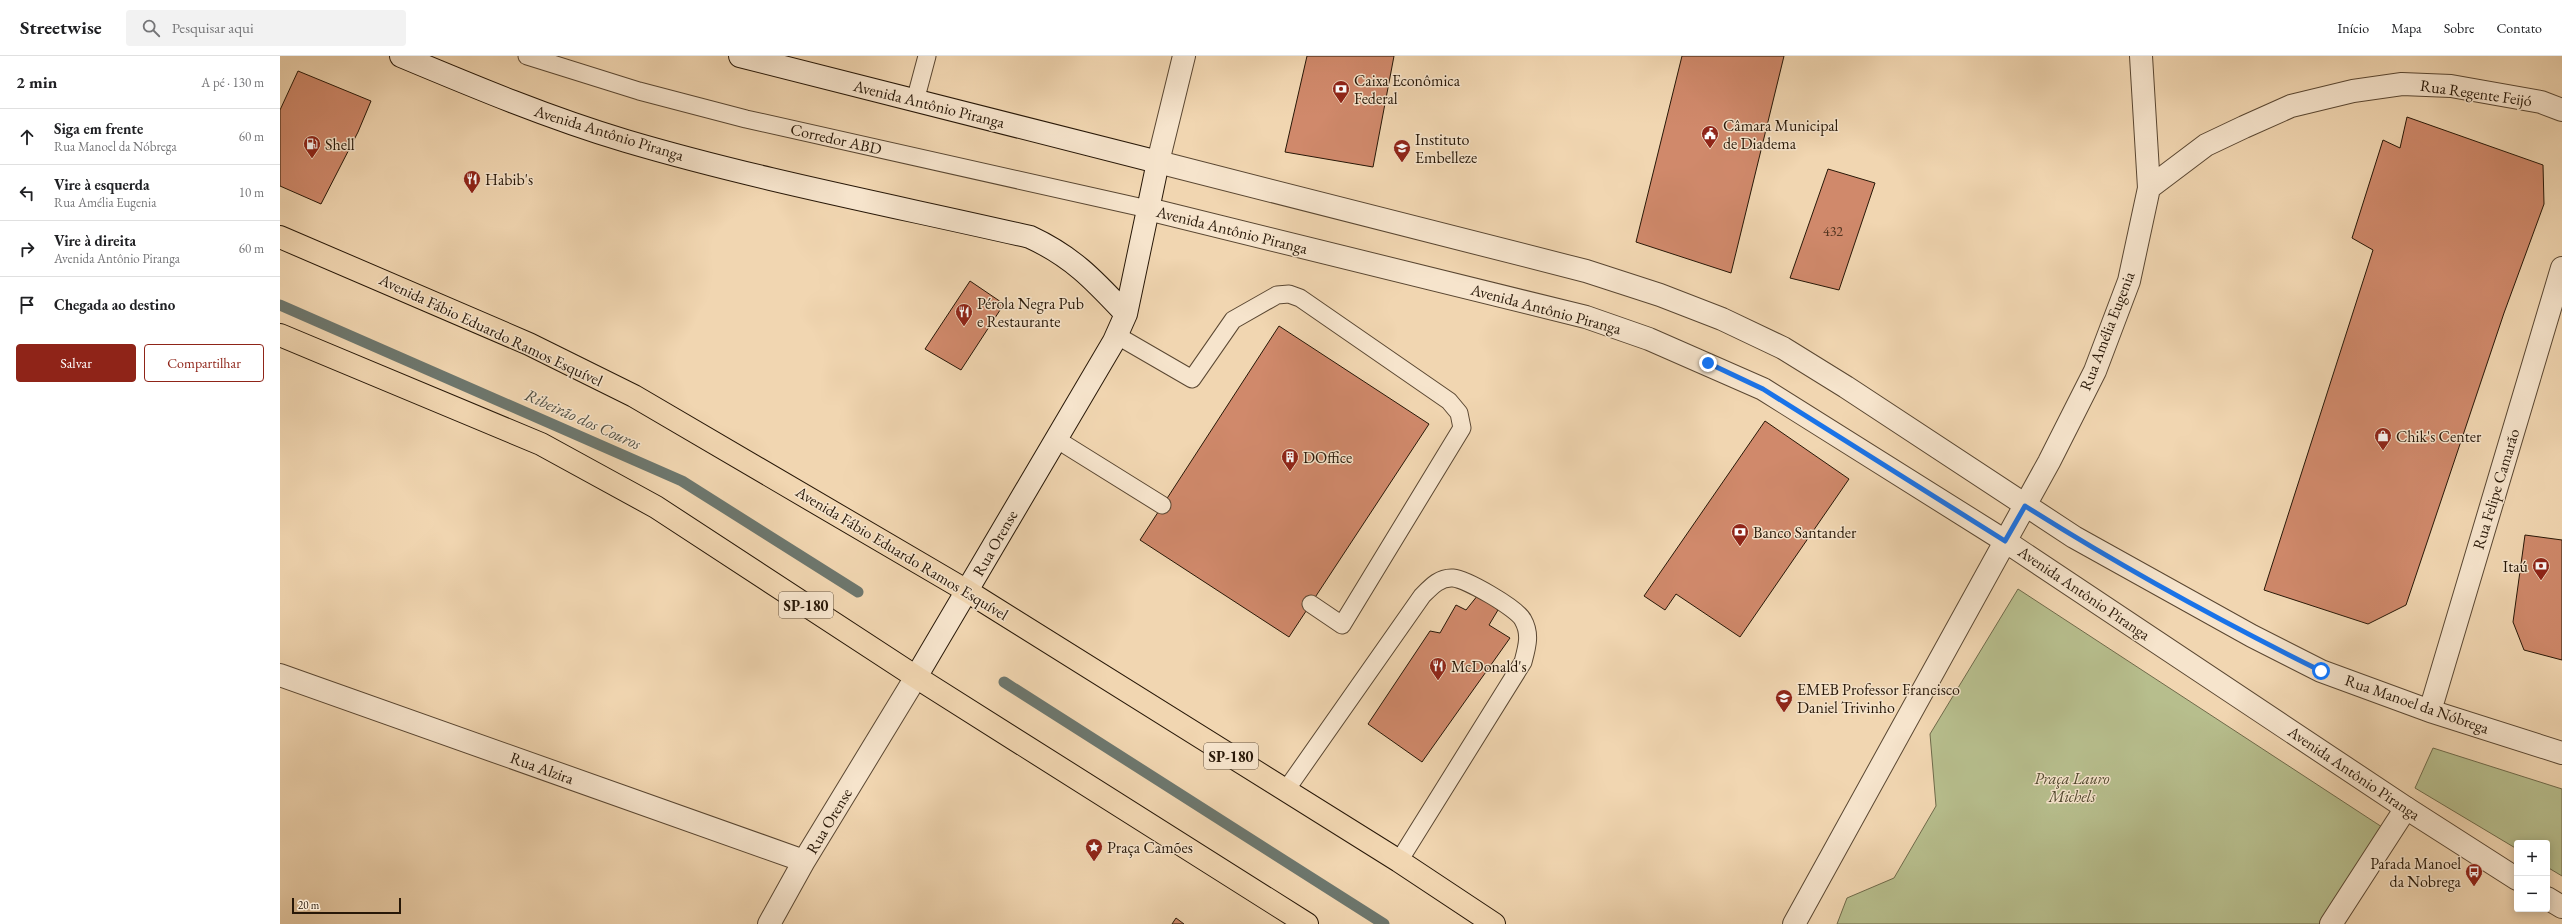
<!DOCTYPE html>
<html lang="pt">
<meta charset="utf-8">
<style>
:root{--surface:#fff;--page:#f2f2f2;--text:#202124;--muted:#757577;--line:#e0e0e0;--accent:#8f2418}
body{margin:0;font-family:"EB Garamond",serif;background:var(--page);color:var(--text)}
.controls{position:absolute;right:12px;bottom:12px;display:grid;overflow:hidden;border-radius:4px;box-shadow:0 2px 10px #0003}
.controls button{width:36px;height:36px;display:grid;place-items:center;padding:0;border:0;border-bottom:1px solid var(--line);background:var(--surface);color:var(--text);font:20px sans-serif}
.scale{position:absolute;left:12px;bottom:10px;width:109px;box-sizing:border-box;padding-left:4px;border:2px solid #271707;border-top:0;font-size:11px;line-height:14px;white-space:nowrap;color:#271707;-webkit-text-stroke:3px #f6e4cc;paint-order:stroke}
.stop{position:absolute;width:12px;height:12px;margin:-9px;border:3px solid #1a73e8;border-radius:50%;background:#fff}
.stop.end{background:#1a73e8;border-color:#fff;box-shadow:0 1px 4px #0008}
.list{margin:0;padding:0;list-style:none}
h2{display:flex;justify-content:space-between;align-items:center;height:52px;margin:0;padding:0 16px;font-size:17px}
h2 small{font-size:13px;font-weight:400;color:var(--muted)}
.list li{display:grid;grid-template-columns:26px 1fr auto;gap:12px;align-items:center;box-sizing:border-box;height:56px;padding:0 16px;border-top:1px solid var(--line)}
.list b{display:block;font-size:15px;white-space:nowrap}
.list p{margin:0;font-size:13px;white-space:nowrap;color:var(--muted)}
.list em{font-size:13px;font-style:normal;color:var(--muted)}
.actions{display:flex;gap:8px;padding:12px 16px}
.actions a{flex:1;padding:9px 0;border:1px solid var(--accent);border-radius:4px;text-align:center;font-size:14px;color:var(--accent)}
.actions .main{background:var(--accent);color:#fff}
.icon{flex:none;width:22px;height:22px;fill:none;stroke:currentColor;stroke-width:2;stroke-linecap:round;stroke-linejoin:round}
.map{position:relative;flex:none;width:2282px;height:868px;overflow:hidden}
header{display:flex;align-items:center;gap:24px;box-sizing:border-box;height:56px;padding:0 20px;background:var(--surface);border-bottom:1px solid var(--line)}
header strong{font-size:19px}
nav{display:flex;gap:22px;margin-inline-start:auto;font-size:14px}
.search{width:280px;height:36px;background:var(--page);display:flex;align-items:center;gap:10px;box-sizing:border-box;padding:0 14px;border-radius:4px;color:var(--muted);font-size:15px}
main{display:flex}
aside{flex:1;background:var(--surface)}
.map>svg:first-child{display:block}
.green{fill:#b7be8d;stroke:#6f6a4a}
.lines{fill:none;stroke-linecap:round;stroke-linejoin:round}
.stream{stroke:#6d776e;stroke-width:11}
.building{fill:#d0896b;stroke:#271707}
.service-casing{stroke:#5a4732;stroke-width:19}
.pedestrian-casing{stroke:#5a4732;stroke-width:24}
.minor-casing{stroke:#5a4732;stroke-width:24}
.secondary-casing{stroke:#271707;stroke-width:24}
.primary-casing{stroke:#271707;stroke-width:24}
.service{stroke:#f6e4cc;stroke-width:17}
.pedestrian{stroke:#f6e4cc;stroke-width:22}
.minor{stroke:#f6e4cc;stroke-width:22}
.secondary{stroke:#f6e4cc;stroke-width:22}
.primary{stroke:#f1d6b1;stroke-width:22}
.route{stroke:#1a73e8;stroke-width:5}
.labels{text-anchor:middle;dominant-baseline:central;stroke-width:3;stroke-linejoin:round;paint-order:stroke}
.number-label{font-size:14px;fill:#513420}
.shield{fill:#f6e4cc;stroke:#655442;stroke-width:1}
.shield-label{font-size:15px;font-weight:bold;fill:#271707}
.poi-label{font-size:16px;fill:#271707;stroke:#f6e4cc;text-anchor:start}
.street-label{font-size:16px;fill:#271707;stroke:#f6e4cc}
.park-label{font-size:16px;font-style:italic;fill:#52492f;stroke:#f6e4cc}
.water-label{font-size:17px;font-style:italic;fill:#504f43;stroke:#f6e4cc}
</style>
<header>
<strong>Streetwise</strong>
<div class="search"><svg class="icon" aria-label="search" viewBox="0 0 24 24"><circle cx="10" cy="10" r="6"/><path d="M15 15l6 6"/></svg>Pesquisar aqui</div>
<nav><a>Início</a><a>Mapa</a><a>Sobre</a><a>Contato</a></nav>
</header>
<main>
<aside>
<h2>2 min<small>A pé · 130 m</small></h2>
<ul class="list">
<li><svg class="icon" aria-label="ahead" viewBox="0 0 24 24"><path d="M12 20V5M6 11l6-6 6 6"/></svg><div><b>Siga em frente</b><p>Rua Manoel da Nóbrega</p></div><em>60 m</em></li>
<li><svg class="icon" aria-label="left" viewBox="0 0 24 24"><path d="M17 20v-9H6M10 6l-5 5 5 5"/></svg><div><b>Vire à esquerda</b><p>Rua Amélia Eugenia</p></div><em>10 m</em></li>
<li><svg class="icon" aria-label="right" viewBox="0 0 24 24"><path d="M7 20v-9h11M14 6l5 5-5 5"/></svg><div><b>Vire à direita</b><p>Avenida Antônio Piranga</p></div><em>60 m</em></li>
<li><svg class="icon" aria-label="arrive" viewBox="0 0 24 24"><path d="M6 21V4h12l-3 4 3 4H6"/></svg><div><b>Chegada ao destino</b></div></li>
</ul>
<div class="actions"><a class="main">Salvar</a><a>Compartilhar</a></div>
</aside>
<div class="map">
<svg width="2282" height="868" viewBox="0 0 2282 868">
<rect width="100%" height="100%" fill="#f1d6b1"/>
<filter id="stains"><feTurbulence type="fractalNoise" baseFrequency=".005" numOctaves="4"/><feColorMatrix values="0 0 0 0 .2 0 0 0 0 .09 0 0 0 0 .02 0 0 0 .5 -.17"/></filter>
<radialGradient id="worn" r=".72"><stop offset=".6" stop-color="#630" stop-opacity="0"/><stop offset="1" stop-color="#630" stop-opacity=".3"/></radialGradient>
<path class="green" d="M1738,533L2102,771L2044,868H1557L1567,842L1614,822L1656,750L1650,678Z
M2153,692L2282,733V820L2267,811V787H2237V793L2135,732Z"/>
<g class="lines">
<path class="stream" d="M0,249L402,425L578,536
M724,626L1104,868"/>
</g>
<path class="building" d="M1027,0H1114L1093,111L1005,96Z
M1402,0H1504L1451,217L1356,186Z
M18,15L91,45L78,76L41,148L0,130V54Z
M2127,61L2263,109L2264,148L2224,257L2126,549L2088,568L1984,534L2093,194L2072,182L2103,84L2120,92Z
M1548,113L1595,127L1559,234L1510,222Z
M690,225L724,248L681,314L645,293Z
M999,270L1149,368L1009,581L860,484Z
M1485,365L1569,423L1460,581L1396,538L1385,554L1364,540Z
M2245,479L2282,484V604L2244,594L2233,566Z
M1198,539L1218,554L1209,569L1230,582L1142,706L1088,668L1150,575L1160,577L1176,549L1186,554Z
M896,862L904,868H892Z"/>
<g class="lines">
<defs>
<path id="service" d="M247,0L359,35L466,63L868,153
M635,45L647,0
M836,279L912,323L953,264L997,239L1009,238L1020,242L1169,345L1179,357L1182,372L1062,569L1031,548
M776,383L882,449
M1006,734L1142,540C1150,532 1159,521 1173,522C1186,523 1237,552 1243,564C1251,578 1247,591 1243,606L1119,805"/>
<path id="pedestrian" d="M2051,868L2126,752"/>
<path id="minor" d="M904,0L878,106L1306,215L1380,239L1442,263L1503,292L1566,331L1794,481L1972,580L2041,615L2150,655L2282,697
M1869,132L1926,89L1964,71L2011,50L2073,35L2122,28L2171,30L2261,46L2282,54
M868,153L1306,261L1369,283L1483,333L1725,485L2126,752L2237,823
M0,619L524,805
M2150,655L2282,212
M2267,842L2282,851
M489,868L524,805L636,621
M1514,868L1769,406L1815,315L1849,225L1869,132L1861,0"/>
<path id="secondary" d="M121,0C195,31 269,62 346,85C478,124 615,150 750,181C793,201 814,224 846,258
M460,0L878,106L846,258L834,285L636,621"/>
<path id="primary" d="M0,181L249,288L354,340L687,535L1119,805L1214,868
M0,279L261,388L376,451L636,621L1027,868"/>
</defs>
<use href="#service" class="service-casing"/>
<use href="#pedestrian" class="pedestrian-casing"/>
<use href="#minor" class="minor-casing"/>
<use href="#secondary" class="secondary-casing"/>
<use href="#primary" class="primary-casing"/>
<use href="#service" class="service"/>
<use href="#pedestrian" class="pedestrian"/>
<use href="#minor" class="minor"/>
<use href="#secondary" class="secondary"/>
<use href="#primary" class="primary"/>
</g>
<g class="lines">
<path class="route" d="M1428,307L1483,333L1725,485L1745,450C1840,510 1940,565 2041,615"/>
</g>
<defs>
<symbol id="bank-pin" viewBox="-11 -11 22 30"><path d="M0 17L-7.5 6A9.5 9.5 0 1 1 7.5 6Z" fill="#8f2418" stroke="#f6e4cc"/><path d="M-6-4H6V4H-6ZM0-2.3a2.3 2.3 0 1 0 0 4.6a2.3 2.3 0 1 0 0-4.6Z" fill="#fff"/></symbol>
<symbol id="civic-pin" viewBox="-11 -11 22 30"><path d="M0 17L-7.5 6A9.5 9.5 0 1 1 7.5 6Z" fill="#8f2418" stroke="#f6e4cc"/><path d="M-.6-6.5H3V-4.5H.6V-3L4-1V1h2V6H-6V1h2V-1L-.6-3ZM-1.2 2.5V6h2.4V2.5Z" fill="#fff"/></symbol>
<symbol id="fuel-pin" viewBox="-11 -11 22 30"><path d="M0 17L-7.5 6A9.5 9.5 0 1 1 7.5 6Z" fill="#8f2418" stroke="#f6e4cc"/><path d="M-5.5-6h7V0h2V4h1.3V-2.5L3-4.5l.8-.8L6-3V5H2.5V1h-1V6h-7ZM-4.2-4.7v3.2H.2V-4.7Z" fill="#fff"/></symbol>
<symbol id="school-pin" viewBox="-11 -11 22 30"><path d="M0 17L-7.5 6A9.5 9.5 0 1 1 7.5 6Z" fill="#8f2418" stroke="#f6e4cc"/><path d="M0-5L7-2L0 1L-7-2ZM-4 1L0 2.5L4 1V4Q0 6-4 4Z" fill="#fff"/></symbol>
<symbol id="restaurant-pin" viewBox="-11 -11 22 30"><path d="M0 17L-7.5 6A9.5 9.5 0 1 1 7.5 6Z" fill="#8f2418" stroke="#f6e4cc"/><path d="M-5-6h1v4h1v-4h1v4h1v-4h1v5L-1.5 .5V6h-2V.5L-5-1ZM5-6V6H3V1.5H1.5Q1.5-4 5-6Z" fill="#fff"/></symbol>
<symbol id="shop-pin" viewBox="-11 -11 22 30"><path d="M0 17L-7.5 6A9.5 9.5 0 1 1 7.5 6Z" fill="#8f2418" stroke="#f6e4cc"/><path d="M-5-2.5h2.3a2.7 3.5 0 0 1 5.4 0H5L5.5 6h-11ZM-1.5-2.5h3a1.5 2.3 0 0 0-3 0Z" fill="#fff"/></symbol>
<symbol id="building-pin" viewBox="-11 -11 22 30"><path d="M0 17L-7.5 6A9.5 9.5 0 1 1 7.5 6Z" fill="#8f2418" stroke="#f6e4cc"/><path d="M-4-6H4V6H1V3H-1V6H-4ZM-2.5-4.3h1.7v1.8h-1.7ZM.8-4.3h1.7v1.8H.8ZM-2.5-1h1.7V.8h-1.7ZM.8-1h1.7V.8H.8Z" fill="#fff"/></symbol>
<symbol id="sight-pin" viewBox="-11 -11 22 30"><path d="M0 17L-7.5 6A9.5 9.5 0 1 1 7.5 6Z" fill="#8f2418" stroke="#f6e4cc"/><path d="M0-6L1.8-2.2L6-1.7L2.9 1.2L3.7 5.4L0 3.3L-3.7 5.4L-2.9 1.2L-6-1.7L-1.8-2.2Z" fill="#fff"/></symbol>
<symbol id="bus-pin" viewBox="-11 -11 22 30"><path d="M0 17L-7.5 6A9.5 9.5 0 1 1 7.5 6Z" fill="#8f2418" stroke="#f6e4cc"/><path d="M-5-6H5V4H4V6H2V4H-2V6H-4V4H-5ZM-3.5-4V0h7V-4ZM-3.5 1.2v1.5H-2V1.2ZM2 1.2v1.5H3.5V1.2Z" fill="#fff"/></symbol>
</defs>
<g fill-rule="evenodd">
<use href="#bank-pin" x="1051" y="23" width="20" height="27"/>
<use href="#civic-pin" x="1420" y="68" width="20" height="27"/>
<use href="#fuel-pin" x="22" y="78" width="20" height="27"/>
<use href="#school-pin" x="1112" y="82" width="20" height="27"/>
<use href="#restaurant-pin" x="182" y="113" width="20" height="27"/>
<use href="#restaurant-pin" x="674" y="246" width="20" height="27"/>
<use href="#shop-pin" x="2093" y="370" width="20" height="27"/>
<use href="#building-pin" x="1000" y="391" width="20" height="27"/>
<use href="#bank-pin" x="1450" y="466" width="20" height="27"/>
<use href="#bank-pin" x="2251" y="500" width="20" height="27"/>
<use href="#restaurant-pin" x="1148" y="600" width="20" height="27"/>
<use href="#school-pin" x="1494" y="632" width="20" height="27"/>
<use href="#sight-pin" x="804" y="781" width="20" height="27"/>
<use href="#bus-pin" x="2184" y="806" width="20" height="27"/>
</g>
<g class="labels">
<g class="number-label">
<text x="1553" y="175">432</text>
</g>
<g class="shield">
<rect x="499" y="536" width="54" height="26" rx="3"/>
<rect x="924" y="687" width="54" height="26" rx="3"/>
</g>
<g class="shield-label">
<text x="526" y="549">SP-180</text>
<text x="951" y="700">SP-180</text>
</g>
<g class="poi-label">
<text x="1074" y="24">Caixa Econômica<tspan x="1074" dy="18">Federal</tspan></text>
<text x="1443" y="69">Câmara Municipal<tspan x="1443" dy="18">de Diadema</tspan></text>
<text x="1135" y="83">Instituto<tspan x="1135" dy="18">Embelleze</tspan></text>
<text x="45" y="88">Shell</text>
<text x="205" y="123">Habib's</text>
<text x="697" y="247">Pérola Negra Pub<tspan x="697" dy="18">e Restaurante</tspan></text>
<text x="2116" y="380">Chik's Center</text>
<text x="1023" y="401">DOffice</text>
<text x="1473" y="476">Banco Santander</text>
<text x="2248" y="510" text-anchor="end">Itaú</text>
<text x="1171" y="610">McDonald's</text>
<text x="1517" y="633">EMEB Professor Francisco<tspan x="1517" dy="18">Daniel Trivinho</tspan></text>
<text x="827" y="791">Praça Camões</text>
<text x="2181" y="807" text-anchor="end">Parada Manoel<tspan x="2181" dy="18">da Nobrega</tspan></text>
</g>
<g class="street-label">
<text transform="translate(2196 37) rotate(8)">Rua Regente Feijó</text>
<text transform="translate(649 48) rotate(14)">Avenida Antônio Piranga</text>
<text transform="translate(329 77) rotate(17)">Avenida Antônio Piranga</text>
<text transform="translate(556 83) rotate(13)">Corredor ABD</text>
<text transform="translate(952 174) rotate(14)">Avenida Antônio Piranga</text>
<text transform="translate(1266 253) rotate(15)">Avenida Antônio Piranga</text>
<text transform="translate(211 274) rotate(25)">Avenida Fábio Eduardo Ramos Esquível</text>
<text transform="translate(1827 275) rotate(-69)">Rua Amélia Eugenia</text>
<text transform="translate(2216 433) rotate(-73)">Rua Felipe Camarão</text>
<text transform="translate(715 487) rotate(-60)">Rua Orense</text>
<text transform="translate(622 497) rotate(31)">Avenida Fábio Eduardo Ramos Esquível</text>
<text transform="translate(1804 537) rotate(34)">Avenida Antônio Piranga</text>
<text transform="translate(2137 648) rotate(19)">Rua Manoel da Nóbrega</text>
<text transform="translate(262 712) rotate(20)">Rua Alzira</text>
<text transform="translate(2074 717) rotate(34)">Avenida Antônio Piranga</text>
<text transform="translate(549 765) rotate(-59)">Rua Orense</text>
</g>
<g class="park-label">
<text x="1792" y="722">Praça Lauro<tspan x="1792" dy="18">Michels</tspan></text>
</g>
<g class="water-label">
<text transform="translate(303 363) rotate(24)">Ribeirão dos Couros</text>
</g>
</g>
<rect width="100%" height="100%" filter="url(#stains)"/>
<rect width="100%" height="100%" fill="url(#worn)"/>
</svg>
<div class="controls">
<button>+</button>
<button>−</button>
</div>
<div class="scale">20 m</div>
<div class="stop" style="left:2041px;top:615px"></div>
<div class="stop end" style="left:1428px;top:307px"></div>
</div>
</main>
